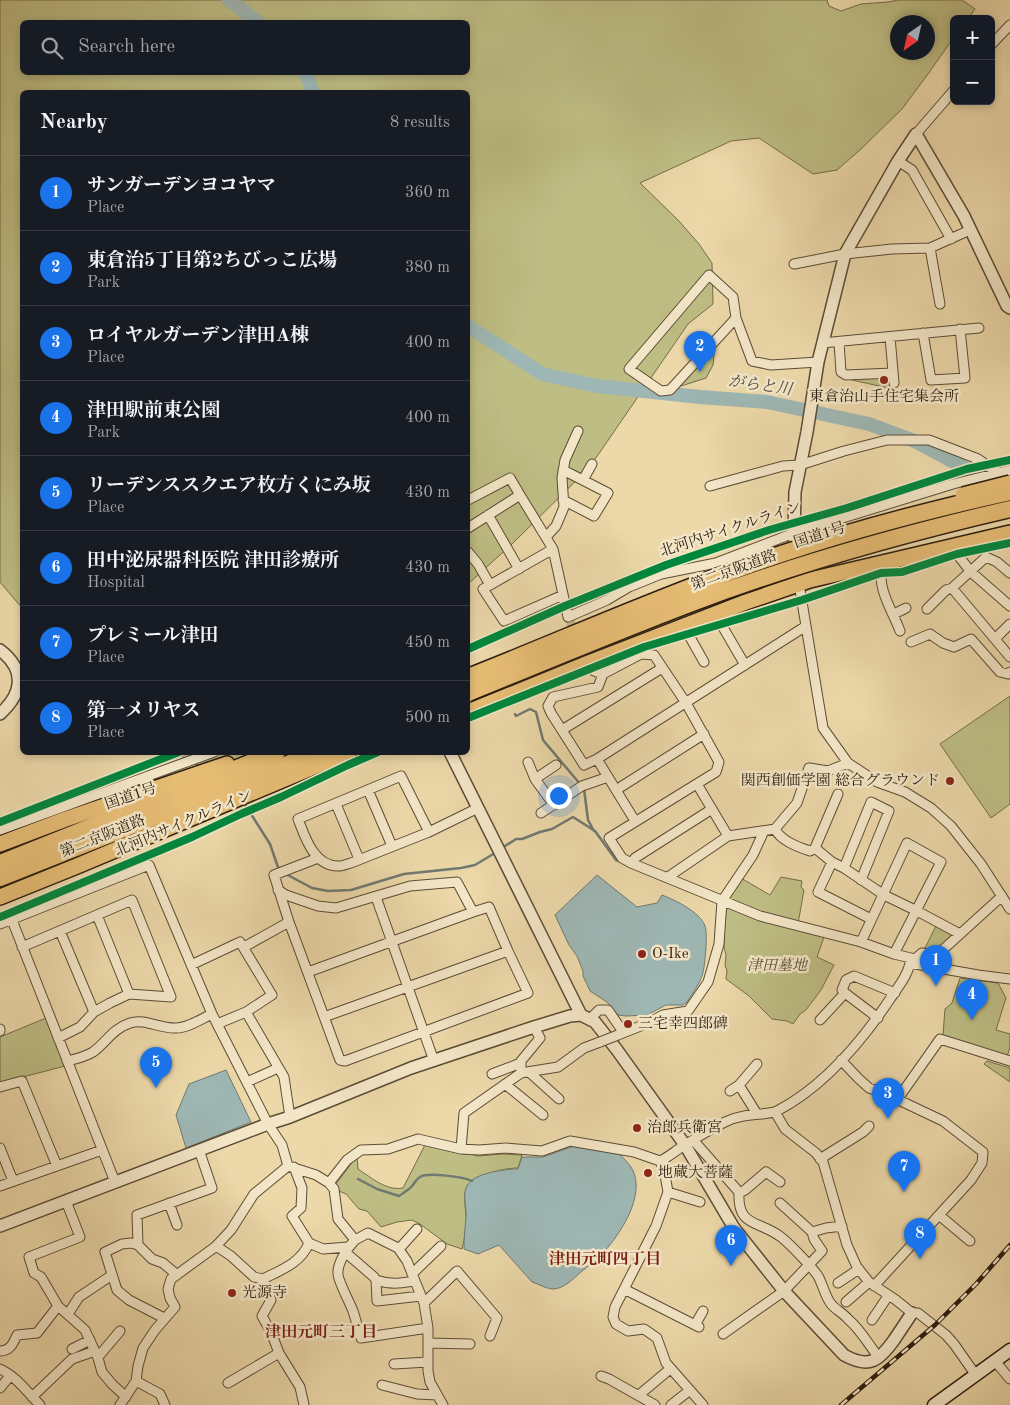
<!DOCTYPE html>
<meta charset="utf-8">
<style>
:root{--surface:#171b24;--page:#20242c;--text:#f1f3f6;--muted:#9ea1a6;--line:#363941;--accent:#1a73e8}
body{margin:0;font-family:"Old Standard TT","Noto Serif JP",serif;background:var(--page);color:var(--text)}
.controls{position:absolute;right:15px;top:15px;display:grid;overflow:hidden;border-radius:8px;box-shadow:0 2px 8px #0003}
.controls button{width:45px;height:45px;display:grid;place-items:center;padding:0;border:0;border-bottom:1px solid var(--line);background:var(--surface);color:var(--text);font:25px sans-serif}
.compass{position:absolute;left:890px;top:15px;width:45px;height:45px;border-radius:50%;background:var(--surface);box-shadow:0 2px 8px #0003;rotate:214deg}
.you{position:absolute;left:558px;top:795px;width:18px;height:18px;margin:-12px;border:4px solid #fff;border-radius:50%;background:#1a73e8;box-shadow:0 0 0 8px #1a73e833}
.badge{display:grid;place-items:center;width:32px;height:32px;border-radius:50%;background:var(--accent);color:#fff;font-size:16px;font-weight:700}
.pin{position:absolute;translate:-50% -41px;filter:drop-shadow(0 1px 2px #0008)}
.pin::after{content:'';position:absolute;top:26px;width:18px;height:15px;background:inherit;clip-path:polygon(0 0,100% 0,50% 100%)}
.list{margin:0;padding:0;list-style:none}
h2{display:flex;justify-content:space-between;align-items:center;height:65px;margin:0;padding:0 20px;font-size:21px}
h2 small{font-size:16px;font-weight:400;color:var(--muted)}
.list li{display:grid;grid-template-columns:32px 1fr auto;gap:15px;align-items:center;box-sizing:border-box;height:75px;padding:0 20px;border-top:1px solid var(--line)}
.list b{display:block;font-size:19px;white-space:nowrap}
.list p{margin:0;font-size:16px;white-space:nowrap;color:var(--muted)}
.list em{font-size:16px;font-style:normal;color:var(--muted)}
.icon{flex:none;width:28px;height:28px;fill:none;stroke:currentColor;stroke-width:2;stroke-linecap:round;stroke-linejoin:round}
.map{position:relative;flex:none;width:1010px;height:1405px;overflow:hidden}
.search{position:absolute;background:var(--surface);box-shadow:0 2px 8px #0003;left:20px;top:20px;width:450px;height:55px;display:flex;align-items:center;gap:12px;box-sizing:border-box;padding:0 18px;border-radius:8px;color:var(--muted);font-size:19px}
.panel{position:absolute;background:var(--surface);box-shadow:0 2px 8px #0003;left:20px;top:90px;width:450px;height:665px;border-radius:8px}
.map>svg:first-child{display:block}
.green{fill:#bebd84;stroke:#746d4a;fill-rule:evenodd}
.water{fill:#9eb7b4;stroke:#707972}
.lines{fill:none;stroke-linecap:round;stroke-linejoin:round}
.stream{stroke:#707972;stroke-width:2.5}
.river{stroke:#9eb7b4;stroke-width:14}
.minor-tunnel{stroke:#c5b38a;stroke-width:9;stroke-dasharray:9 4.5;stroke-linecap:butt}
.minor-casing{stroke:#5b4c36;stroke-width:11}
.tertiary-casing{stroke:#5b4c36;stroke-width:14}
.secondary-casing{stroke:#2b1d0f;stroke-width:15}
.trunk-casing{stroke:#2b1d0f;stroke-width:18}
.motorway-casing{stroke:#2b1d0f;stroke-width:19}
.minor{stroke:#f3e6c7;stroke-width:9}
.tertiary{stroke:#f3e6c7;stroke-width:11}
.secondary{stroke:#f3e6c7;stroke-width:12}
.trunk{stroke:#e6bc74;stroke-width:15}
.motorway{stroke:#e6bc74;stroke-width:16}
.rail-casing{stroke:#2b1d0f;stroke-width:4.5}
.rail{stroke:#f3e6c7;stroke-width:2.5;stroke-dasharray:8;stroke-linecap:butt}
.minor-bridge-casing{stroke:#5b4c36;stroke-width:11;stroke-linecap:butt}
.trunk-bridge-casing{stroke:#2b1d0f;stroke-width:18;stroke-linecap:butt}
.motorway-bridge-casing{stroke:#2b1d0f;stroke-width:19;stroke-linecap:butt}
.minor-bridge{stroke:#f3e6c7;stroke-width:9}
.trunk-bridge{stroke:#e6bc74;stroke-width:15}
.motorway-bridge{stroke:#e6bc74;stroke-width:16}
.cycleway-casing{stroke:#f3e6c7;stroke-width:11}
.cycleway{stroke:#00873e;stroke-width:8}
.poi-dot{fill:#8f2418;stroke:#f3e6c7;stroke-width:2}
.labels{text-anchor:middle;dominant-baseline:central;stroke-width:5;stroke-linejoin:round;paint-order:stroke}
.poi-label{font-size:15px;fill:#2b1d0f;stroke:#f3e6c7;text-anchor:start}
.street-label{font-size:15px;fill:#2b1d0f;stroke:#f3e6c7}
.park-label{font-size:15px;font-style:italic;fill:#574d32;stroke:#f3e6c7}
.water-label{font-size:16px;font-style:italic;fill:#4e4b41;stroke:#f3e6c7}
.neighbourhood-label{font-size:16px;font-weight:bold;fill:#7a1f14;stroke:#f3e6c7}
</style>
<div class="map">
<svg width="1010" height="1405" viewBox="0 0 1010 1405">
<rect width="100%" height="100%" fill="#ecd8a9"/>
<filter id="stains"><feTurbulence type="fractalNoise" baseFrequency=".004" numOctaves="4"/><feColorMatrix values="0 0 0 0 .2 0 0 0 0 .09 0 0 0 0 .02 0 0 0 .5 -.17"/></filter>
<radialGradient id="worn" r=".72"><stop offset=".6" stop-color="#630" stop-opacity="0"/><stop offset="1" stop-color="#630" stop-opacity=".3"/></radialGradient>
<path class="green" d="M0,0H827L829,6L841,11L861,4L888,2L898,0H962L975,9L968,19H954V37L928,74L902,109L861,149L837,170L813,174L759,138L731,141L640,183L678,220L699,244L712,263L713,304L688,324L589,468L513,543L468,584V92H22V608L0,582ZM22,22H468V72H22ZM898,22H928V52H898Z
M715,345L713,365L706,378L678,387Z
M891,374L893,389L852,380L848,377Z
M1010,696V804L991,818L940,744Z
M176,753H250L234,764L201,767Z
M739,877L770,895L781,877L802,881L801,887L804,890L798,924L728,901L729,898Z
M725,905L766,921L824,937L817,957L834,965L821,990L806,1010L800,1014L793,1024L787,1021L772,1019L749,996L726,979L727,970L725,966L726,955L724,947Z
M936,926L955,936L936,953L924,950Z
M960,978L998,983L1006,998L996,1030L1010,1034V1047L1007,1057L943,1035L945,1009L952,1003Z
M46,1018L65,1066L0,1083V1037Z
M987,1061L1010,1068V1082L984,1064Z
M426,1143L478,1156L502,1154L522,1155L518,1168C507,1168 497,1171 486,1174C479,1176 471,1179 467,1186C463,1194 465,1206 466,1214C466,1225 465,1239 462,1249L447,1244L420,1224L412,1220L397,1222L381,1227L367,1211L359,1209L346,1194L339,1191L336,1184L357,1156L358,1169C372,1178 386,1191 403,1188Z"/>
<path class="water" d="M597,875L637,907L657,903L662,895C675,900 700,912 705,926C708,933 705,968 702,976C699,985 692,994 687,1002L683,1005H666L647,1015L626,1016L618,1015L607,1002L590,991L583,976V971L577,956L569,945L555,915Z
M226,1070L251,1122L186,1148L176,1115L189,1084Z
M574,1146C585,1146 609,1149 619,1154C622,1156 625,1160 627,1162C652,1188 620,1236 600,1256C595,1262 588,1266 582,1271C574,1278 565,1288 554,1289C546,1289 539,1284 532,1282L499,1245L478,1254L464,1249C464,1238 465,1228 466,1218C467,1208 462,1195 467,1186C474,1173 504,1169 518,1169L522,1157H543Z"/>
<g class="lines">
<path class="stream" d="M515,714L516,716L530,709L536,712L543,740L580,784
M584,789L588,820L594,831
M244,803L270,844L279,870
M502,848L516,839H522L540,832L552,829L573,817L595,831L616,860L622,862
M284,873L312,888L328,891L351,890L404,874L461,868L475,865L495,853
M358,1179L377,1189L399,1196C403,1193 409,1190 412,1186C415,1183 416,1179 420,1177C428,1172 464,1177 472,1181"/>
<path class="river" d="M229,0L258,22
M305,72L313,92
M468,326L542,374L597,386L700,397L767,402L869,424L917,442L967,469L997,494"/>
<path class="minor-tunnel" d="M568,617L592,666"/>
<defs>
<path id="minor" d="M991,45L1010,25
M916,134L954,90
M898,161L912,170L951,239
M930,248L940,304
M794,264L845,254L892,249L930,248L970,230
M736,318L733,297L709,275L629,369L661,391L670,390L736,318L752,361L771,365L818,362
M923,333L931,380L965,378L960,329
M890,337L894,383
M839,342L841,372L846,375L893,373
M822,343L979,328
M583,480L592,464
M710,486L783,466L800,465L844,451L887,440H929L978,459L998,473
M468,500L510,478L520,495
M563,500L594,516L608,493L563,470
M488,515L519,569
M468,528L520,495L553,549L568,617L607,600L629,587L661,574L716,563L794,533L953,484L1010,470
M546,537L556,526L564,507L562,478L565,460L578,431
M553,549L483,589L504,621L563,595
M468,552L478,564L490,585
M952,552L957,554L971,572L1010,606
M883,568C875,585 894,614 900,631
M1010,573L997,562L986,557L952,588L1010,657
M799,584L823,728L848,763L877,782L905,792L931,808L951,826L981,864L1010,909
M927,609L946,590L952,588
M894,614L906,608
M717,617L745,665
M687,632L704,662
M995,639L1010,624
M911,642L930,634L943,643L954,647L971,639L1000,672L1008,674L1010,672
M594,671L603,674L598,687L553,697L548,706L551,713L584,765L597,759L806,626
M603,674L641,654L654,655L686,703L719,762L716,772L609,838L622,858L631,863L760,916L861,942L894,954L915,959L922,953L936,956L1002,896
M562,730L662,668
M597,759L635,821
M528,762L535,779L554,805
M535,779L556,765
M697,784L728,836
M368,790L392,846
M616,790L704,734
M336,804L359,859
M541,813L582,786L608,777
M775,829C781,841 798,847 810,851L815,848L832,862L844,868L884,895L917,911L960,934
M0,830L214,752
M429,832L401,776L298,819C305,837 314,867 339,866C342,866 347,864 351,863L429,832L478,808
M815,848L838,794
M832,862L818,892L871,919
M631,863L635,858L712,809
M844,868L871,802L889,811L861,880
M668,877L728,836L775,829L797,803L809,768L828,771L848,763
M278,890L286,895L318,906L336,908L410,886L457,882L473,912
M376,897L434,1061
M97,915L129,994
M12,920L115,1182
M0,924L149,865L212,1014L268,1124L282,1145L288,1166
M60,931L94,1012
M861,942L907,843L941,862L894,954
M22,947L132,900L171,997L129,994L110,1003L94,1012L80,1027L58,1038
M244,947L289,922
M910,963L978,975L1010,979
M191,965L240,942L272,995L246,1012L217,1024
M308,972L473,912L489,907L508,951L528,993L345,1061L340,1060L289,922L274,875L318,858
M246,1012L284,1077L290,1117
M324,1017L508,951
M878,1018L845,993L842,990L846,980L854,976L895,993
M590,1019L599,1010H608L621,1029H632
M820,1020L845,993
M0,1029V1031
M618,1035L648,1023L663,1015L688,1011L708,982L719,944L722,901L753,855L764,831
M841,1060L858,1078L869,1088L884,1093L943,1121L983,1152L982,1163L971,1180L874,1286
M67,1061C76,1059 85,1057 93,1052C106,1043 112,1029 130,1023C145,1018 160,1029 176,1028C188,1028 201,1019 212,1014
M529,1072L559,1099
M521,1073V1061L540,1038L534,1027
M492,1074L521,1063
M247,1082L278,1068
M505,1084L543,1115
M739,1085L757,1064
M0,1087L22,1081L57,1166
M730,1091L739,1085L757,1114
M897,1100L940,1039L1010,1061
M775,1112L785,1129L816,1153L823,1162L847,1245L857,1267L869,1282L896,1300L912,1313H918L946,1335L954,1344L975,1374
M694,1141L739,1192C737,1228 759,1220 781,1237C790,1244 812,1267 818,1276C823,1285 825,1296 831,1304C836,1310 843,1313 848,1319C861,1330 869,1345 879,1358
M0,1148L13,1181
M461,1149L464,1113L521,1073L558,1067L584,1048L600,1042
M820,1159L863,1132L869,1126
M660,1161L665,1175L668,1192
M288,1166L316,1175L329,1183L334,1189L338,1219L355,1240C348,1247 337,1263 338,1274C338,1281 350,1303 353,1311C356,1320 358,1329 361,1338L428,1328
M294,1167L302,1188L301,1208L292,1216L309,1243
M329,1183L347,1160L361,1150L388,1149L418,1139L461,1149L479,1150L506,1148L542,1151L570,1141L634,1152L660,1161C669,1157 676,1150 685,1145C698,1137 712,1128 725,1122C737,1116 750,1115 762,1114C767,1113 773,1113 777,1111C823,1087 862,1041 890,999C899,986 909,974 911,958
M0,1186L102,1150
M739,1193L745,1190L766,1172L780,1182
M66,1201L80,1237L29,1257L34,1273L41,1277L58,1306L85,1330L98,1358L102,1372L112,1384L126,1397
M700,1202L668,1192L656,1226L615,1307L613,1317L616,1324L628,1331L644,1329L657,1338L666,1363L703,1405
M169,1203L177,1225
M780,1203L812,1232
M939,1215L970,1241
M355,1240L368,1233L398,1248L407,1261L424,1303L428,1328V1371L430,1382L443,1405
M138,1245L137,1215L212,1188L199,1150
M216,1246L231,1256L254,1277L263,1279L271,1300L262,1316L271,1332L279,1353L300,1387L304,1405
M399,1249L417,1229
M345,1252L374,1277L376,1280L377,1301L421,1296
M412,1274L441,1246
M263,1279C281,1270 301,1263 309,1243L323,1249L348,1247
M376,1280C390,1285 401,1283 415,1281
M838,1283L859,1269
M624,1289L699,1327
M846,1302L869,1282
M424,1303L457,1271L497,1318L490,1336
M68,1314L79,1297L112,1275
M164,1318L129,1300L117,1290L105,1252L122,1244L131,1243L138,1245L152,1259L163,1263L177,1275
M872,1320L888,1296
M695,1325L703,1311
M723,1334L784,1291L822,1251L814,1239L812,1232L826,1228L842,1226
M428,1343L470,1344
M72,1349L90,1340
M0,1351C10,1351 13,1344 17,1335L37,1333L58,1306
M98,1357L120,1331
M995,1361L1010,1379
M394,1364L428,1362
M0,1369C16,1376 28,1393 40,1405
M601,1376L609,1379L655,1405
M136,1381L160,1394L165,1405
M228,1383L279,1353
M382,1385L417,1394L437,1395
M0,1388L10,1376
M639,1395L670,1369
M32,1397L72,1359L95,1351
M120,1405L136,1381L138,1366L143,1348L155,1330L175,1307L170,1298L168,1289L171,1279L215,1247L231,1230L254,1194L288,1166
M671,1405L690,1390"/>
<path id="tertiary" d="M796,555L794,533L795,492L807,432L818,362L845,254L898,161L916,134L964,216L1007,306L1010,308
M0,650C26,670 23,693 0,714
M450,752L581,1015L595,1022L617,1050L685,1145L734,1228L784,1291L844,1355C869,1369 879,1361 894,1340C900,1331 906,1322 912,1313
M0,1226L268,1124L290,1117L411,1068L534,1027L570,1016L581,1015"/>
<path id="secondary" d="M934,1405L1010,1350"/>
<path id="trunk" d="M468,712L586,664L746,602L810,580L1010,533
M0,844L66,819L227,764
M0,897L77,866L349,752"/>
<path id="motorway" d="M0,863L277,752
M0,878L318,752"/>
</defs>
<use href="#minor" class="minor-casing"/>
<use href="#tertiary" class="tertiary-casing"/>
<use href="#secondary" class="secondary-casing"/>
<use href="#trunk" class="trunk-casing"/>
<use href="#motorway" class="motorway-casing"/>
<use href="#minor" class="minor"/>
<use href="#tertiary" class="tertiary"/>
<use href="#secondary" class="secondary"/>
<use href="#trunk" class="trunk"/>
<use href="#motorway" class="motorway"/>
<defs>
<path id="rail" d="M841,1405L935,1325L976,1284L1010,1245"/>
</defs>
<use href="#rail" class="rail-casing"/>
<use href="#rail" class="rail"/>
<defs>
<path id="minor-bridge" d="M600,1042L618,1035"/>
<path id="trunk-bridge" d="M963,495L1010,483"/>
<path id="motorway-bridge" d="M468,677C559,641 649,601 741,568C829,536 919,512 1010,492
M468,693C542,663 616,632 692,603C795,564 902,534 1010,509"/>
</defs>
<use href="#minor-bridge" class="minor-bridge-casing"/>
<use href="#trunk-bridge" class="trunk-bridge-casing"/>
<use href="#motorway-bridge" class="motorway-bridge-casing"/>
<use href="#minor-bridge" class="minor-bridge"/>
<use href="#trunk-bridge" class="trunk-bridge"/>
<use href="#motorway-bridge" class="motorway-bridge"/>
<defs>
<path id="cycleway" d="M468,649L565,606L666,565L769,530L847,508L967,469L1010,460
M468,718L644,647L802,600L881,573L902,572L957,554L1010,543
M0,822L179,752
M0,917L192,837L241,814L281,797L348,765L378,752"/>
</defs>
<use href="#cycleway" class="cycleway-casing"/>
<use href="#cycleway" class="cycleway"/>
</g>
<g class="poi-dot">
<circle cx="884" cy="380" r="5"/>
<circle cx="950" cy="781" r="5"/>
<circle cx="642" cy="954" r="5"/>
<circle cx="628" cy="1024" r="5"/>
<circle cx="637" cy="1128" r="5"/>
<circle cx="648" cy="1173" r="5"/>
<circle cx="232" cy="1293" r="5"/>
</g>
<g class="labels">
<g class="poi-label">
<text x="884" y="397" text-anchor="middle">東倉治山手住宅集会所</text>
<text x="940" y="781" text-anchor="end">関西創価学園 総合グラウンド</text>
<text x="652" y="954">O-Ike</text>
<text x="638" y="1024">三宅幸四郎碑</text>
<text x="647" y="1128">治郎兵衛宮</text>
<text x="658" y="1173">地蔵大菩薩</text>
<text x="242" y="1293">光源寺</text>
</g>
<g class="street-label">
<text transform="translate(731 530) rotate(-18)">北河内サイクルライン</text>
<text transform="translate(820 536) rotate(-18)">国道1号</text>
<text transform="translate(734 571) rotate(-20)">第二京阪道路</text>
<text transform="translate(131 797) rotate(-19)">国道1号</text>
<text transform="translate(184 824) rotate(-23)">北河内サイクルライン</text>
<text transform="translate(103 837) rotate(-22)">第二京阪道路</text>
</g>
<g class="park-label">
<text x="777" y="966">津田墓地</text>
</g>
<g class="water-label">
<text transform="translate(760 386) rotate(8)">がらと川</text>
</g>
<g class="neighbourhood-label">
<text x="605" y="1260">津田元町四丁目</text>
<text x="321" y="1333">津田元町三丁目</text>
</g>
</g>
<rect width="100%" height="100%" filter="url(#stains)"/>
<rect width="100%" height="100%" fill="url(#worn)"/>
</svg>
<div class="controls">
<button>+</button>
<button>−</button>
</div>
<svg class="compass" viewBox="-18 -18 36 36"><path d="M0-13l5 13h-10z" fill="#e53935"/><path d="M0 13l5-13h-10z" fill="#9ea1a6"/></svg>
<div class="you"></div>
<div class="pin badge" style="left:936px;top:986px">1</div>
<div class="pin badge" style="left:700px;top:372px">2</div>
<div class="pin badge" style="left:888px;top:1119px">3</div>
<div class="pin badge" style="left:972px;top:1020px">4</div>
<div class="pin badge" style="left:156px;top:1088px">5</div>
<div class="pin badge" style="left:731px;top:1266px">6</div>
<div class="pin badge" style="left:904px;top:1192px">7</div>
<div class="pin badge" style="left:920px;top:1259px">8</div>
<div class="search"><svg class="icon" aria-label="search" viewBox="0 0 24 24"><circle cx="10" cy="10" r="6"/><path d="M15 15l6 6"/></svg>Search here</div>
<section class="panel">
<h2>Nearby<small>8 results</small></h2>
<ul class="list">
<li><span class="badge">1</span><div><b>サンガーデンヨコヤマ</b><p>Place</p></div><em>360 m</em></li>
<li><span class="badge">2</span><div><b>東倉治5丁目第2ちびっこ広場</b><p>Park</p></div><em>380 m</em></li>
<li><span class="badge">3</span><div><b>ロイヤルガーデン津田A棟</b><p>Place</p></div><em>400 m</em></li>
<li><span class="badge">4</span><div><b>津田駅前東公園</b><p>Park</p></div><em>400 m</em></li>
<li><span class="badge">5</span><div><b>リーデンススクエア枚方くにみ坂</b><p>Place</p></div><em>430 m</em></li>
<li><span class="badge">6</span><div><b>田中泌尿器科医院 津田診療所</b><p>Hospital</p></div><em>430 m</em></li>
<li><span class="badge">7</span><div><b>プレミール津田</b><p>Place</p></div><em>450 m</em></li>
<li><span class="badge">8</span><div><b>第一メリヤス</b><p>Place</p></div><em>500 m</em></li>
</ul>
</section>
</div>
